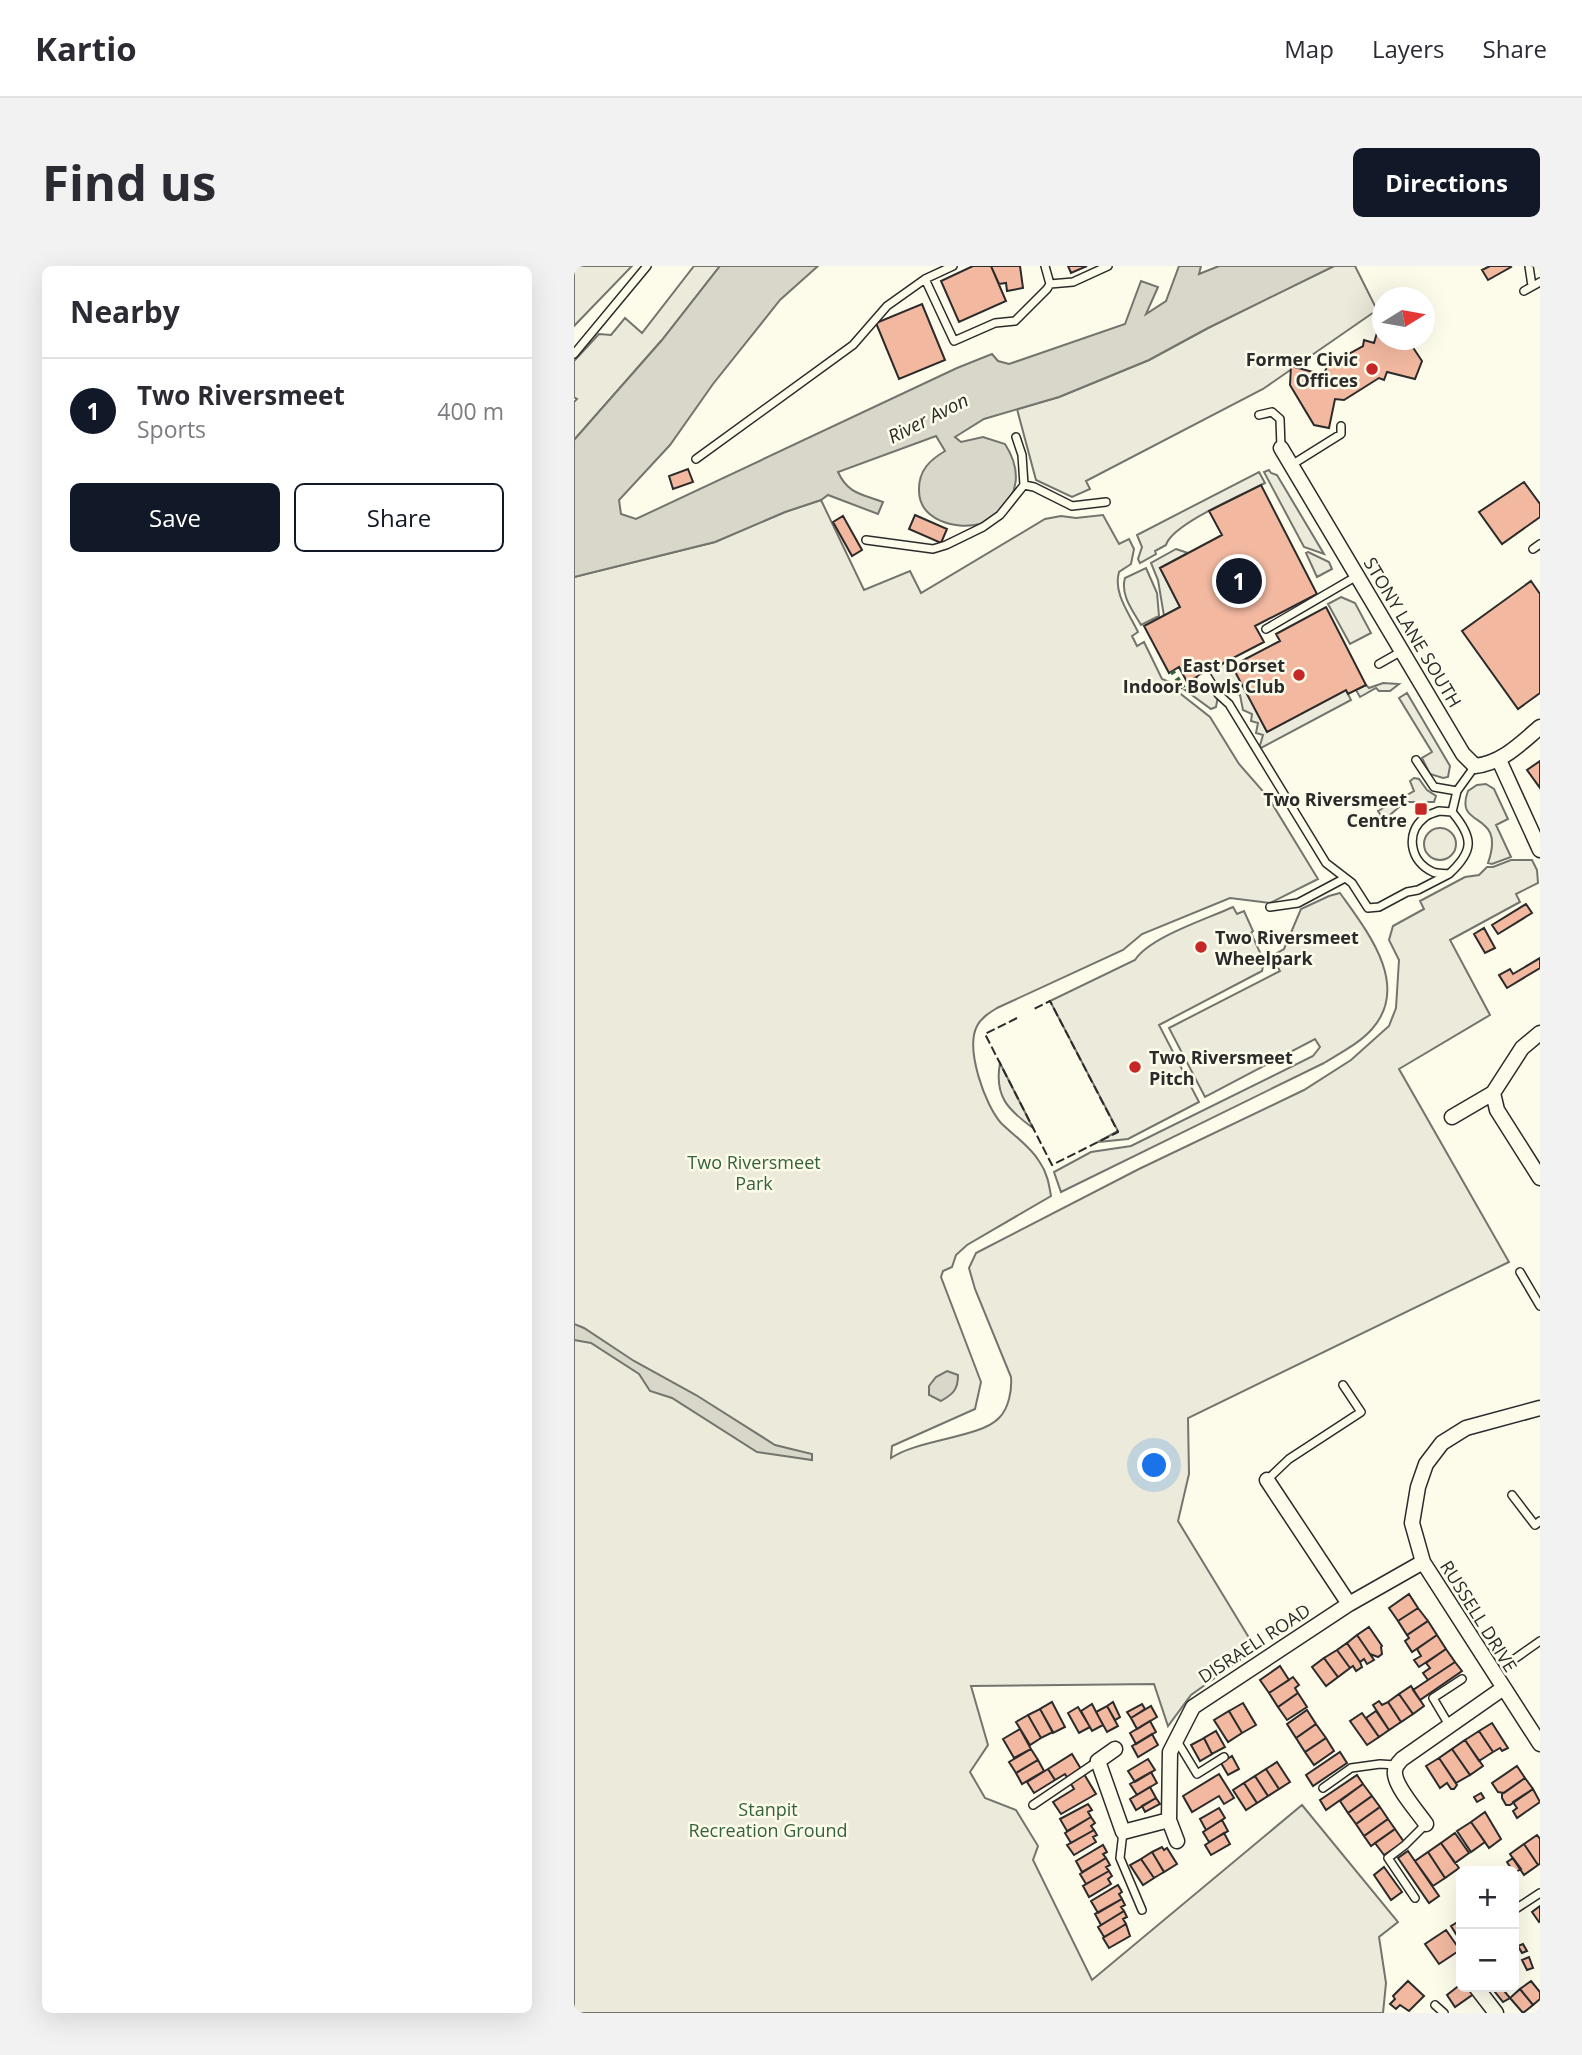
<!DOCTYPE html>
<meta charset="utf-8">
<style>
:root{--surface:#fff;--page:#f2f2f3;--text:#2b2b33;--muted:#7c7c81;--line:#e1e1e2;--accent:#111827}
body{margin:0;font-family:"Open Sans",sans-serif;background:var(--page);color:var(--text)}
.controls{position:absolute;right:21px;bottom:21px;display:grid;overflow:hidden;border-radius:10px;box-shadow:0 7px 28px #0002}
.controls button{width:63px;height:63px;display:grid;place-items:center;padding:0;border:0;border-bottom:2px solid var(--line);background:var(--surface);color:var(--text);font:35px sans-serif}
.compass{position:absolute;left:798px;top:21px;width:63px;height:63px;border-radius:50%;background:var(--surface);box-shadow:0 7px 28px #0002;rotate:79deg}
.you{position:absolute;left:581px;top:1200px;width:24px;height:24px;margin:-18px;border:5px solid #fff;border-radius:50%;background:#1a73e8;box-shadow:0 0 0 10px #1a73e833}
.badge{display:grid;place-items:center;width:46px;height:46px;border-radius:50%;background:var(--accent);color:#fff;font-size:23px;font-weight:700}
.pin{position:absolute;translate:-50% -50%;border:4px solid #fff;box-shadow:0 2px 7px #0006}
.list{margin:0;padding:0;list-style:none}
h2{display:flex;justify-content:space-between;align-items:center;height:91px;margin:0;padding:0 28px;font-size:30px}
h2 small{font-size:23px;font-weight:400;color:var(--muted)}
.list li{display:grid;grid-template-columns:46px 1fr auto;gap:21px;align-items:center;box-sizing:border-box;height:105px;padding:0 28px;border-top:2px solid var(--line)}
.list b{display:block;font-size:26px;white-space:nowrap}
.list p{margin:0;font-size:23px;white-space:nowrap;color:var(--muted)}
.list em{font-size:23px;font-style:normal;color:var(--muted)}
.actions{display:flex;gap:14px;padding:21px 28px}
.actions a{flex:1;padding:16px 0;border:2px solid var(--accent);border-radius:10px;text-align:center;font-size:24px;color:var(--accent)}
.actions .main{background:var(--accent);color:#fff}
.map{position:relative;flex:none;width:966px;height:1747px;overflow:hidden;border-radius:10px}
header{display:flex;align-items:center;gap:42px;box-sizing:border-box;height:98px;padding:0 35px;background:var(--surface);border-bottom:2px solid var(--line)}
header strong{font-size:33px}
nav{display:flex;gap:38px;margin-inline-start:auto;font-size:24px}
.intro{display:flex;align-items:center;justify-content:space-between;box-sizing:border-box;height:168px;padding:0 42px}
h1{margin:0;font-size:49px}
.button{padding:18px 32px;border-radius:10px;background:var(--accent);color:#fff;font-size:24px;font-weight:700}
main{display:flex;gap:42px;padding:0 42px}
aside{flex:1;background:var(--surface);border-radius:10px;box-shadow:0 7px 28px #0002}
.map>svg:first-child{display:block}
.green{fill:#ecebdb;stroke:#74746e;stroke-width:2}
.water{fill:#d8d7c9;stroke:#74746e;stroke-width:2}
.building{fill:#f2b8a0;stroke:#2b2b2b;stroke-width:2}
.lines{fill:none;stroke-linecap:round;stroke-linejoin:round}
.lane-casing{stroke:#2b2b2b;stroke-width:10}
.street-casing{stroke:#2b2b2b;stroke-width:17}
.lane{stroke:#fdfbea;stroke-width:7}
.street{stroke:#fdfbea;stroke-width:14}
.hedge{stroke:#34623c;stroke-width:5;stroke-dasharray:3.5 5;stroke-linecap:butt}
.fence{stroke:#2b2b2b;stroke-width:2;stroke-dasharray:9 3.5;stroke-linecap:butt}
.poi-dot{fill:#c62828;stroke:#fdfbea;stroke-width:2.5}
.labels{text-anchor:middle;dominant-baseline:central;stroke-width:5;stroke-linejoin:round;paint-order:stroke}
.poi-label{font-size:18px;font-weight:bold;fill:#2b2b2b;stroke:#fdfbea;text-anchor:end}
.street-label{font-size:18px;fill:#2b2b2b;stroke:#fdfbea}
.park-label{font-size:18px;fill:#34623c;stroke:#fdfbea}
.water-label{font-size:19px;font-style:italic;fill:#2b2b2b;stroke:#fdfbea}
</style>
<header>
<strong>Kartio</strong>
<nav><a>Map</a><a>Layers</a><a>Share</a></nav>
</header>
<div class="intro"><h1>Find us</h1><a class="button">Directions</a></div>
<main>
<aside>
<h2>Nearby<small></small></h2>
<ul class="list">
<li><span class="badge">1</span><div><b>Two Riversmeet</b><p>Sports</p></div><em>400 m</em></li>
</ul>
<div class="actions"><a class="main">Save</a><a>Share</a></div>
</aside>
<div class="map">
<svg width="966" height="1747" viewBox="0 0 966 1747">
<rect width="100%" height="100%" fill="#fdfbea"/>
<path class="green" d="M0,0H58L0,60Z
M120,0H146L88,74L0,174V136L3,133L0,131V95L25,68L37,69L51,52L68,67Z
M760,0H781L803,44L689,123L512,215L516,223L498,231L462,214L443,143L485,131L575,94L634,62Z
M695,204L697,207L703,209L750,288L730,281L690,206Z
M685,206L691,217C670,228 598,258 592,279L581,285L582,288L566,297L564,293L568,281L563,269Z
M247,234L290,324L336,305L347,327L471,253L487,250L502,252L529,249L545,278L555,273L560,283L557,298L545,306C539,327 555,347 564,366L558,370L563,380L570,376L588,413L596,416L603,425L636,451L665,498L694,531L744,613L696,637L656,632L568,668L549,684L423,742C415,747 407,752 403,760C391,783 411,839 427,857C440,870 455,879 465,895C473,906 475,918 477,930L393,979L382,989L378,1001L369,1005L367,1011L407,1116L401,1143L318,1180L317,1192C345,1173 406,1172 425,1152C435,1142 438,1124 437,1111L401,1023L395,1002L402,987L565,903L730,824L777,794L815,760L822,742L825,694L815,674L819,660L850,643L846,635L891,611L905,609L913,601H919L937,594H958L963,604L964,617L942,628L946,636L876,674L916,749L825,803L935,996L614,1152L615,1208L604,1255L677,1375L663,1387L666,1394L617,1429L594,1460L580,1418L397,1420L414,1479L396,1506L411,1532L442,1544L464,1580L459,1594L518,1714L728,1539L824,1656L805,1671L812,1717L809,1747H0V311L141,276L211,246Z
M602,283L614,287L586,302L606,341L590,350L584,314L577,297Z
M734,286L755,296L758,303L743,311L732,287Z
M572,302L583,327L585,350L567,359C559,345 546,329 551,312Z
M767,331L781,337L797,367L776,378L754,338Z
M656,394L693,466L772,424L777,434L685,483L689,469L682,467L684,457L677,455L678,448L669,444L666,429L655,424L646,428L633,406Z
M809,417L825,418L816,425H805L802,422L786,431L782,424L792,419L795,422Z
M637,422L644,430L642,441L637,443L611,424Z
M833,427L876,500L874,511L869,512L856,508L848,492L858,486L825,432Z
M840,512L845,513L853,524L862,530L860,536H831L810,554L804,545L840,525L836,515Z
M912,518L920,523L934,553L922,559L937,591L918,598L914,597C933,543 879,564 894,525L903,519Z
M850 578a16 16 0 1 1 32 0a16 16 0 1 1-32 0Z
M766,627C793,665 837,719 798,763C786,777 766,787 750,797L487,926L480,906L517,886L557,880L739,790L746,781L741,773L631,831L595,762L706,705L698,690L710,683L727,643L755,630Z
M659,641L663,648L670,645L679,665L677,667L690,695L688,705L585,759L625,836L554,873L524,876L544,865L476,735L561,694C576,671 633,653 659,641Z
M426,797L459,862C434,844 420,830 426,797Z"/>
<path class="water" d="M146,0H244L206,34L139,118L96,179L45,234L47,248L62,253L383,102L418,88L424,95L435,98L551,58L567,15L584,21L572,48L592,35L605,0H627L625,8L645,0H760L634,62L575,94L485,131L410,153L381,171L387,176L409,171L431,178C447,203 447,230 420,249C416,252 411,256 406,258C381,264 344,254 345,223C345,204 356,194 371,185L362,170L264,206C274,228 288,228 309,236L304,248L254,229L247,234L211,246L141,276L0,311V174L88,74Z
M0,1058L10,1062L60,1095L122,1129L201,1179L238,1188V1194L183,1186L98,1132L76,1125L65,1108L17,1077L0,1074Z
M373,1105L384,1109C384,1124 379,1128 367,1135L355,1129V1120L362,1111Z"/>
<path class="building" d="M399,0H417L432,35L385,56L367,15Z
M417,0H446L449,22L433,25L432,17L425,18Z
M494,0H513L497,7Z
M916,0H936L937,1L914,14L908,4Z
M348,38L371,94L325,113L302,57Z
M808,50V74H834L848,95L841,113L813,106L810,114L805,112L770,134L761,133L755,162L740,159L716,119L717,100L750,109L753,100L789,80L790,74L800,77Z
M114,203L119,216L99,223L95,210Z
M950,216L966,238V251L928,278L905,246Z
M687,219L743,328L681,360L690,376L613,416L605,401L595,407L570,360L606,341L586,302L648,269L635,245Z
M341,249L373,263L367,277L335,263Z
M269,250L288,284L278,290L259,256Z
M957,315L966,328V427L944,443L888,365Z
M752,341L792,419L774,428L772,424L693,466L658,400L706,375L702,368Z
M966,495V522L953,504Z
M952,638L958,647L924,668L918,659Z
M910,662L921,682L911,687L900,668Z
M966,692V702L933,722L925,709L936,703L939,708Z
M835,1328L844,1342L824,1355L815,1342Z
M844,1342L854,1355L833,1369L824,1355Z
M854,1355L863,1369L838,1386L831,1375L835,1372L833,1369Z
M795,1361L808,1380L807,1381L808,1388L804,1391L796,1388L783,1369Z
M783,1369L800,1394L793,1398L790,1393L786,1396L773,1377Z
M863,1369L872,1383L845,1401L840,1394L847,1390L843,1383Z
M773,1377L786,1396L788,1401L782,1405L779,1400L776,1402L763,1384Z
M872,1383L881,1396L854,1414L849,1407L856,1402L852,1397Z
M763,1384L776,1402L764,1411L750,1392Z
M750,1392L764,1411L752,1420L738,1401Z
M881,1396L888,1405L846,1434L839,1424Z
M706,1400L715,1414L695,1427L686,1414Z
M719,1411L725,1419L721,1422L724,1427L704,1441L695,1427Z
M837,1420L850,1440L839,1448L825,1428Z
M724,1427L733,1441L713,1454L704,1441Z
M825,1428L839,1448L827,1456L814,1436Z
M805,1435L808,1439L814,1436L827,1456L815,1464L799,1439Z
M478,1436L491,1461L479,1467L466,1443Z
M539,1436L546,1451L541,1454L533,1440Z
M669,1437L682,1459L668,1467L655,1445Z
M518,1438L529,1459L518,1465L507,1445Z
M568,1438L571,1443L557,1452L553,1446Z
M533,1440L544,1460L533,1466L522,1446Z
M577,1440L583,1451L563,1463L557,1452Z
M504,1441L516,1461L505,1467L494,1447Z
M466,1443L479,1466L467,1472L454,1449Z
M733,1444L742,1458L722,1472L713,1458Z
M655,1445L668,1467L654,1476L640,1454Z
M802,1445L815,1464L805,1471L792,1452Z
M788,1447L805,1471L793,1479L776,1455Z
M454,1449L467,1472L456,1479L442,1456Z
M576,1455L582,1466L562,1478L556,1467Z
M918,1457L934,1482L928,1485L926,1482L919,1486L905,1465Z
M742,1458L752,1472L731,1486L722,1472Z
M446,1463L457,1483L440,1492L429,1473Z
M642,1465L651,1481L638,1488L630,1472Z
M905,1465L919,1486L905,1495L891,1474Z
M578,1468L584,1479L564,1491L558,1480Z
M630,1472L638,1488L626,1495L617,1479Z
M752,1472L760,1485L740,1499L731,1486Z
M891,1474L909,1500L896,1509L878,1483Z
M457,1483L464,1494L442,1507L435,1496Z
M878,1483L896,1509L882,1517L865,1492Z
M766,1486L773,1497L739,1520L732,1509Z
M498,1488L522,1528L487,1548L479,1536L500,1523L491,1508L481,1514L474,1503Z
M658,1490L665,1503L654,1509L647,1497Z
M865,1492L883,1519L880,1523H877L873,1517L866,1522L852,1500Z
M574,1493L581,1504L561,1516L554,1505Z
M464,1494L470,1505L448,1518L442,1507Z
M703,1496L716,1516L705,1523L692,1503Z
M943,1500L951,1512L930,1527L924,1526L918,1517Z
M474,1503L481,1514L460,1527L453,1516Z
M692,1503L705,1523L694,1530L681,1510Z
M577,1506L583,1517L563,1529L556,1518Z
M645,1508L660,1532L650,1538L645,1530L618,1546L609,1530Z
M783,1509L789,1518L752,1544L746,1534Z
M681,1510L694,1530L683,1537L670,1517Z
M951,1512L959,1523L936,1539H932L928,1532V1528Z
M670,1517L683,1537L672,1544L659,1524Z
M789,1518L798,1530L774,1547L766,1535Z
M576,1521L582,1532L562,1544L556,1533Z
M959,1523L966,1536L943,1552L939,1545L943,1542L939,1536Z
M907,1527L910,1532L903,1536L900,1531Z
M798,1530L806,1541L782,1558L774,1547Z
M582,1532L586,1538L571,1546L568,1540Z
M514,1538L518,1544L514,1546L517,1551L493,1565L486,1553Z
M806,1541L814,1553L790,1570L782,1558Z
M645,1542L651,1552L632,1564L626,1553Z
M911,1546L927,1573L915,1582L897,1556Z
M517,1551L521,1557L517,1560L520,1564L497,1577L491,1567Z
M814,1553L821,1563L797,1580L790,1570Z
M648,1554L654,1565L635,1576L629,1566Z
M897,1556L911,1576L897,1586L883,1565Z
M821,1563L830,1576L810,1589L801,1577Z
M520,1564L523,1569L519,1571L522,1576L500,1589L493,1579Z
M650,1567L656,1578L637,1589L631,1579Z
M881,1567L895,1587L881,1597L867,1577Z
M963,1569L966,1573V1598L964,1599L950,1578Z
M867,1577L885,1602L871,1612L854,1586Z
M950,1578L964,1599L950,1609L936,1588Z
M529,1579L533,1586L529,1588L532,1592L508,1606L502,1595Z
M588,1581L590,1584L593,1582L603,1598L590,1606L578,1586Z
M834,1585L865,1630L855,1637L824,1592Z
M578,1586L590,1606L580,1612L567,1593Z
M854,1586L871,1612L859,1620L841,1595Z
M532,1592L536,1599L532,1601L535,1605L512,1618L506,1608Z
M939,1592L947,1603L940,1607L933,1596Z
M567,1593L580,1612L569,1619L556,1599Z
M810,1601L828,1626L817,1634L800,1609Z
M535,1605L538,1610L534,1613L537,1618L515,1631L509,1620Z
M544,1619L548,1626L545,1628L548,1633L524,1647L517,1635Z
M548,1633L551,1639L547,1641L550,1645L527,1659L521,1648Z
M966,1640V1655L965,1656L958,1646Z
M550,1645L553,1651L549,1653L552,1658L530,1671L524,1661Z
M887,1654V1676L877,1660Z
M552,1658L556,1670L535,1682L529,1672Z
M872,1664L886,1684L865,1698L851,1678Z
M949,1678L953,1685L948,1687L944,1680Z
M955,1691L959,1702L953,1704L948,1694Z
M834,1715L850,1730L835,1745L826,1739L822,1743L816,1738L821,1733L819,1730Z
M957,1715L966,1726V1733L959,1739L946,1723Z
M887,1718V1721H896L901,1727L881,1741L873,1729Z
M917,1721H927L936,1732L929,1736Z
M946,1723L959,1739L949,1747L936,1732Z"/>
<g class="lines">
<defs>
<path id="lane" d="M955,0L958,20
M351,13L380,75L421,57L441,55L473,23L476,18L471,0
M476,18L499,16L534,0
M950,25L966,16
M0,88L73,0
M685,149L698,146L706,153L707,182
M442,171L448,189L450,219
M122,193L279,79L313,40L351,13L379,0
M719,198L767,168V160
M292,274L359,283L372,279L409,261L426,249L450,219L460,221L498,240L532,236
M959,283L966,278
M692,363L783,310
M805,398L828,385
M627,413L633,410L644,428L655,438L752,597L778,617L794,642L805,641L833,626L844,624L875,608
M842,494L860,521L883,525
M865,545L878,546C900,572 900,585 875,608C870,607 863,608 859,606C836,596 831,567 850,552C854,548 860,547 865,545Z
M878,546L883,525L901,500
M696,641L724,637L771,612
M946,1006L966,1040
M693,1214L715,1193L787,1146L769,1119
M938,1229L961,1259L966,1255
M939,1394L966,1375
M875,1459L859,1432L888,1413
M603,1475L623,1508L650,1491
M749,1522L777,1502L806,1498L822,1499
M459,1539L524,1495
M549,1566L546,1592L568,1644
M841,1632L814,1592L831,1579L852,1558
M940,1644L966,1627
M861,1739L870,1747"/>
<path id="street" d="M707,182L889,488L901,500C928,497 946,478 966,461
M925,494L966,584
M966,767L948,782L919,827L923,844L966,912
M878,851L919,827
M966,1142L892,1162L868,1177L852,1198L844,1221L838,1257L849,1296L966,1478
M693,1214L775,1338
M541,1483L524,1495L549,1566L595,1554
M852,1558C844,1546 822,1522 821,1508C820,1502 824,1497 828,1493L928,1423
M603,1575L595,1554L596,1486L619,1441L775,1338L849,1296
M902,1721L922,1747"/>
</defs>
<use href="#lane" class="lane-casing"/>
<use href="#street" class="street-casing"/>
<use href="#lane" class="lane"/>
<use href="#street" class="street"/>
<path class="hedge" d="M598,405L611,424L636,422"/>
<path class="fence" d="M443,752L411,768L478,899L544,866L476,735L460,743"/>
</g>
<g class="poi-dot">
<circle cx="798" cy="103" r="7"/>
<circle cx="725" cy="409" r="7"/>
<rect x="840" y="536" width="14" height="14" rx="3.5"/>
<circle cx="627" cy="681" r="7"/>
<circle cx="561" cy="801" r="7"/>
</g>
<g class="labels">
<g class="poi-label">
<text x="784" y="93">Former Civic<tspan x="784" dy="21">Offices</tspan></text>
<text x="711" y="399">East Dorset<tspan x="711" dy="21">Indoor Bowls Club</tspan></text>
<text x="833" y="533">Two Riversmeet<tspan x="833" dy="21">Centre</tspan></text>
<text x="641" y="671" text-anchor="start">Two Riversmeet<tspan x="641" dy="21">Wheelpark</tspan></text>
<text x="575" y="791" text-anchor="start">Two Riversmeet<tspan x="575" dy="21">Pitch</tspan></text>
</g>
<g class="street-label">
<text transform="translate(839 366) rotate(59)">STONY LANE SOUTH</text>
<text transform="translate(905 1350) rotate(58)">RUSSELL DRIVE</text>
<text transform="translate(680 1377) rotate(-33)">DISRAELI ROAD</text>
</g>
<g class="park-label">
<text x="180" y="896">Two Riversmeet<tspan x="180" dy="21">Park</tspan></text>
<text x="194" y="1543">Stanpit<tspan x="194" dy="21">Recreation Ground</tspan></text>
</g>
<g class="water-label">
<text transform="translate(354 152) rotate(-27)">River Avon</text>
</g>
</g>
</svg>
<div class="controls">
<button>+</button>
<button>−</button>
</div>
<svg class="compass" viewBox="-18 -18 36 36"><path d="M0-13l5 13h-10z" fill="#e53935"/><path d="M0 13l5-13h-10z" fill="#7c7c81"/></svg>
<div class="you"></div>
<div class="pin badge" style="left:665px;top:315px">1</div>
</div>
</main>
